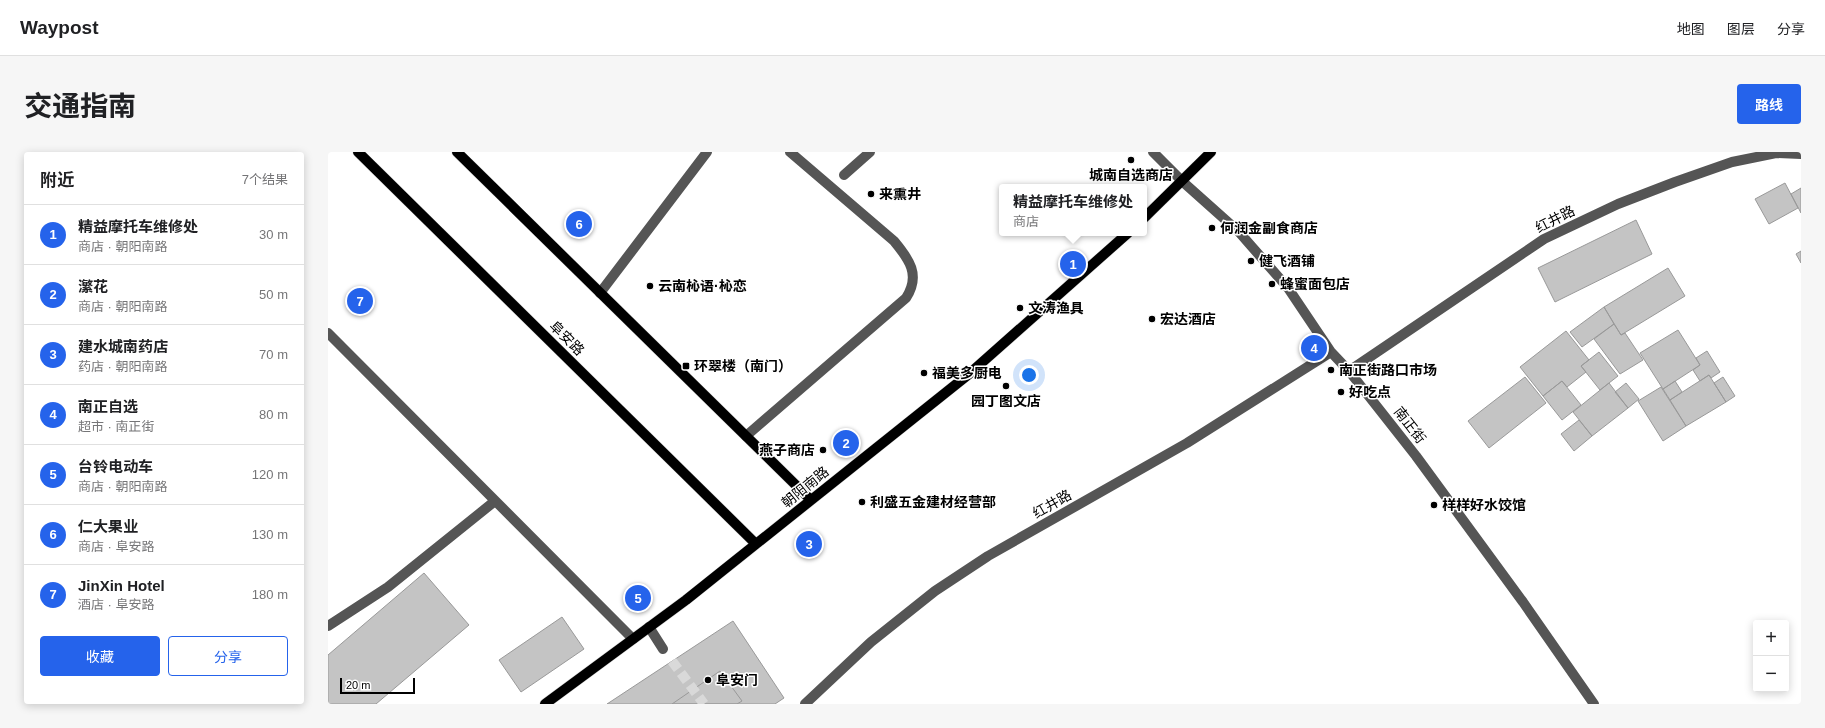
<!DOCTYPE html>
<html lang="zh">
<meta charset="utf-8">
<style>
:root{--surface:#fff;--page:#f6f6f6;--text:#202124;--muted:#757577;--line:#e0e0e0;--accent:#2563eb}
body{margin:0;font-family:Arial,"Noto Sans SC",sans-serif;background:var(--page);color:var(--text)}
.controls{position:absolute;right:12px;bottom:12px;display:grid;overflow:hidden;border-radius:4px;box-shadow:0 2px 10px #0003}
.controls button{width:36px;height:36px;display:grid;place-items:center;padding:0;border:0;border-bottom:1px solid var(--line);background:var(--surface);color:var(--text);font:20px sans-serif}
.scale{position:absolute;left:12px;bottom:10px;width:75px;box-sizing:border-box;padding-left:4px;border:2px solid #000;border-top:0;font-size:11px;line-height:14px;white-space:nowrap;color:#000;-webkit-text-stroke:3px #fff;paint-order:stroke}
.you{position:absolute;left:701px;top:223px;width:14px;height:14px;margin:-10px;border:3px solid #fff;border-radius:50%;background:#1a73e8;box-shadow:0 0 0 6px #1a73e833}
.badge{display:grid;place-items:center;width:26px;height:26px;border-radius:50%;background:var(--accent);color:#fff;font-size:13px;font-weight:700}
.pin{position:absolute;translate:-50% -50%;border:2px solid #fff;box-shadow:0 1px 4px #0006}
.popup{position:absolute;left:671px;top:32px;width:148px;height:52px;box-sizing:border-box;display:grid;place-content:center;border-radius:4px;background:var(--surface);filter:drop-shadow(0 1px 3px #0005);font-size:13px;white-space:nowrap;color:var(--muted)}
.popup b{font-size:15px;color:var(--text)}
.popup::after{content:'';position:absolute;left:50%;top:100%;margin-left:-8px;border:8px solid transparent;border-top-color:var(--surface)}
.list{margin:0;padding:0;list-style:none}
h2{display:flex;justify-content:space-between;align-items:center;height:52px;margin:0;padding:0 16px;font-size:17px}
h2 small{font-size:13px;font-weight:400;color:var(--muted)}
.list li{display:grid;grid-template-columns:26px 1fr auto;gap:12px;align-items:center;box-sizing:border-box;height:60px;padding:0 16px;border-top:1px solid var(--line)}
.list b{display:block;font-size:15px;white-space:nowrap}
.list p{margin:0;font-size:13px;white-space:nowrap;color:var(--muted)}
.list em{font-size:13px;font-style:normal;color:var(--muted)}
.actions{display:flex;gap:8px;padding:12px 16px}
.actions a{flex:1;padding:9px 0;border:1px solid var(--accent);border-radius:4px;text-align:center;font-size:14px;color:var(--accent)}
.actions .main{background:var(--accent);color:#fff}
.map{position:relative;flex:none;width:1473px;height:552px;overflow:hidden;border-radius:4px}
header{display:flex;align-items:center;gap:24px;box-sizing:border-box;height:56px;padding:0 20px;background:var(--surface);border-bottom:1px solid var(--line)}
header strong{font-size:19px}
nav{display:flex;gap:22px;margin-inline-start:auto;font-size:14px}
.intro{display:flex;align-items:center;justify-content:space-between;box-sizing:border-box;height:96px;padding:0 24px}
h1{margin:0;font-size:28px}
.button{padding:10px 18px;border-radius:4px;background:var(--accent);color:#fff;font-size:14px;font-weight:700}
main{display:flex;gap:24px;padding:0 24px}
aside{flex:1;background:var(--surface);border-radius:4px;box-shadow:0 2px 10px #0003}
.map>svg:first-child{display:block}
.building{fill:#c4c4c4;stroke:#999}
.lines{fill:none;stroke-linecap:round;stroke-linejoin:round}
.minor-tunnel{stroke:#d9d9d9;stroke-width:10;stroke-dasharray:10 5;stroke-linecap:butt}
.major-casing{stroke:#dbdbdb;stroke-width:11}
.minor{stroke:#555;stroke-width:10}
.major{stroke:#000;stroke-width:10}
.poi-dot{fill:#000;stroke:#fff;stroke-width:1.5}
.labels{text-anchor:middle;dominant-baseline:central;stroke-width:3;stroke-linejoin:round;paint-order:stroke}
.poi-label{font-size:14px;font-weight:bold;fill:#000;stroke:#fff;text-anchor:start}
.street-label{font-size:14px;fill:#000;stroke:#fff}
</style>
<header>
<strong>Waypost</strong>
<nav><a>地图</a><a>图层</a><a>分享</a></nav>
</header>
<div class="intro"><h1>交通指南</h1><a class="button">路线</a></div>
<main>
<aside>
<h2>附近<small>7个结果</small></h2>
<ul class="list">
<li><span class="badge">1</span><div><b>精益摩托车维修处</b><p>商店 · 朝阳南路</p></div><em>30 m</em></li>
<li><span class="badge">2</span><div><b>瀿花</b><p>商店 · 朝阳南路</p></div><em>50 m</em></li>
<li><span class="badge">3</span><div><b>建水城南药店</b><p>药店 · 朝阳南路</p></div><em>70 m</em></li>
<li><span class="badge">4</span><div><b>南正自选</b><p>超市 · 南正街</p></div><em>80 m</em></li>
<li><span class="badge">5</span><div><b>台铃电动车</b><p>商店 · 朝阳南路</p></div><em>120 m</em></li>
<li><span class="badge">6</span><div><b>仁大果业</b><p>商店 · 阜安路</p></div><em>130 m</em></li>
<li><span class="badge">7</span><div><b>JinXin Hotel</b><p>酒店 · 阜安路</p></div><em>180 m</em></li>
</ul>
<div class="actions"><a class="main">收藏</a><a>分享</a></div>
</aside>
<div class="map">
<svg width="1473" height="552" viewBox="0 0 1473 552">
<rect width="100%" height="100%" fill="#fff"/>
<path class="building" d="M1457,31L1470,56L1441,72L1427,47Z
M1473,36V61L1463,42Z
M1308,68L1324,102L1227,150L1210,116Z
M1473,99V111L1468,102Z
M1340,116L1357,144L1293,183L1276,155Z
M1276,155L1286,172L1254,195L1242,180Z
M1286,172L1293,183L1297,181L1315,208L1292,222L1266,187Z
M1350,178L1372,213L1335,237L1312,201Z
M1238,179L1261,208L1253,214L1258,220L1239,235L1234,229L1215,244L1192,215Z
M1379,199L1392,220L1383,226L1381,223L1372,229L1365,218L1372,213L1368,206Z
M1271,200L1290,224L1272,238L1253,214Z
M1381,223L1398,250L1358,274L1342,248Z
M1197,225L1218,251L1161,296L1140,269Z
M1395,225L1407,244L1398,250L1386,231Z
M1234,229L1253,253L1234,268L1215,244Z
M1347,229L1354,240L1342,248L1335,237Z
M1281,231L1300,256L1264,284L1245,260Z
M1298,231L1311,247L1300,256L1287,240Z
M1333,235L1358,274L1335,289L1310,249Z
M1251,268L1264,284L1246,299L1233,282Z
M96,421L141,473L48,552H0V503Z
M234,465L256,497L193,540L171,508Z
M405,469L456,546L447,552H279Z
M392,519L414,549L409,552H344Z"/>
<g class="lines">
<path class="minor-tunnel" d="M344,509L376,552"/>
<defs>
<path id="major" d="M30,0L428,392
M129,0L483,348
M816,66L883,0
M217,552L358,448L641,222L800,81"/>
</defs>
<use href="#major" class="major-casing"/>
<path class="minor" d="M825,0L855,30L911,80L960,136L1003,200L1021,219L1088,304L1195,450L1266,552
M516,23L542,0
M272,141L379,0
M0,181L305,487
M1021,219L1216,87L1290,52L1347,30L1404,10L1448,1L1473,2
M418,284L578,146C593,123 581,107 566,89L462,0
M0,474L60,435L167,349
M321,475L335,497
M477,552L543,490L607,439L660,404L859,291L1003,200"/>
<use href="#major" class="major"/>
</g>
<g class="poi-dot">
<circle cx="803" cy="8" r="4"/>
<circle cx="543" cy="42" r="4"/>
<circle cx="884" cy="76" r="4"/>
<circle cx="923" cy="109" r="4"/>
<circle cx="944" cy="132" r="4"/>
<circle cx="322" cy="134" r="4"/>
<circle cx="692" cy="156" r="4"/>
<circle cx="824" cy="167" r="4"/>
<rect x="354" y="210" width="8" height="8" rx="2"/>
<circle cx="1003" cy="218" r="4"/>
<circle cx="596" cy="221" r="4"/>
<circle cx="678" cy="234" r="4"/>
<circle cx="1013" cy="240" r="4"/>
<circle cx="495" cy="298" r="4"/>
<circle cx="534" cy="350" r="4"/>
<circle cx="1106" cy="353" r="4"/>
<circle cx="380" cy="528" r="4"/>
</g>
<g class="labels">
<g class="poi-label">
<text x="803" y="23" text-anchor="middle">城南自选商店</text>
<text x="551" y="42">来熏井</text>
<text x="892" y="76">何润金副食商店</text>
<text x="931" y="109">健飞酒铺</text>
<text x="952" y="132">蜂蜜面包店</text>
<text x="330" y="134">云南杺语·杺恋</text>
<text x="700" y="156">文涛渔具</text>
<text x="832" y="167">宏达酒店</text>
<text x="366" y="214">环翠楼（南门）</text>
<text x="1011" y="218">南正街路口市场</text>
<text x="604" y="221">福美多厨电</text>
<text x="1021" y="240">好吃点</text>
<text x="678" y="249" text-anchor="middle">园丁图文店</text>
<text x="487" y="298" text-anchor="end">燕子商店</text>
<text x="542" y="350">利盛五金建材经营部</text>
<text x="1114" y="353">样样好水饺馆</text>
<text x="388" y="528">阜安门</text>
</g>
<g class="street-label">
<text transform="translate(1227 67) rotate(-27)">红井路</text>
<text transform="translate(239 186) rotate(45)">阜安路</text>
<text transform="translate(1082 273) rotate(52)">南正街</text>
<text transform="translate(477 335) rotate(-39)">朝阳南路</text>
<text transform="translate(724 352) rotate(-30)">红井路</text>
</g>
</g>
</svg>
<div class="controls">
<button>+</button>
<button>−</button>
</div>
<div class="scale">20 m</div>
<div class="you"></div>
<div class="pin badge" style="left:745px;top:112px">1</div>
<div class="popup"><b>精益摩托车维修处</b>商店</div>
<div class="pin badge" style="left:518px;top:291px">2</div>
<div class="pin badge" style="left:481px;top:392px">3</div>
<div class="pin badge" style="left:986px;top:196px">4</div>
<div class="pin badge" style="left:310px;top:446px">5</div>
<div class="pin badge" style="left:251px;top:72px">6</div>
<div class="pin badge" style="left:32px;top:149px">7</div>
</div>
</main>
